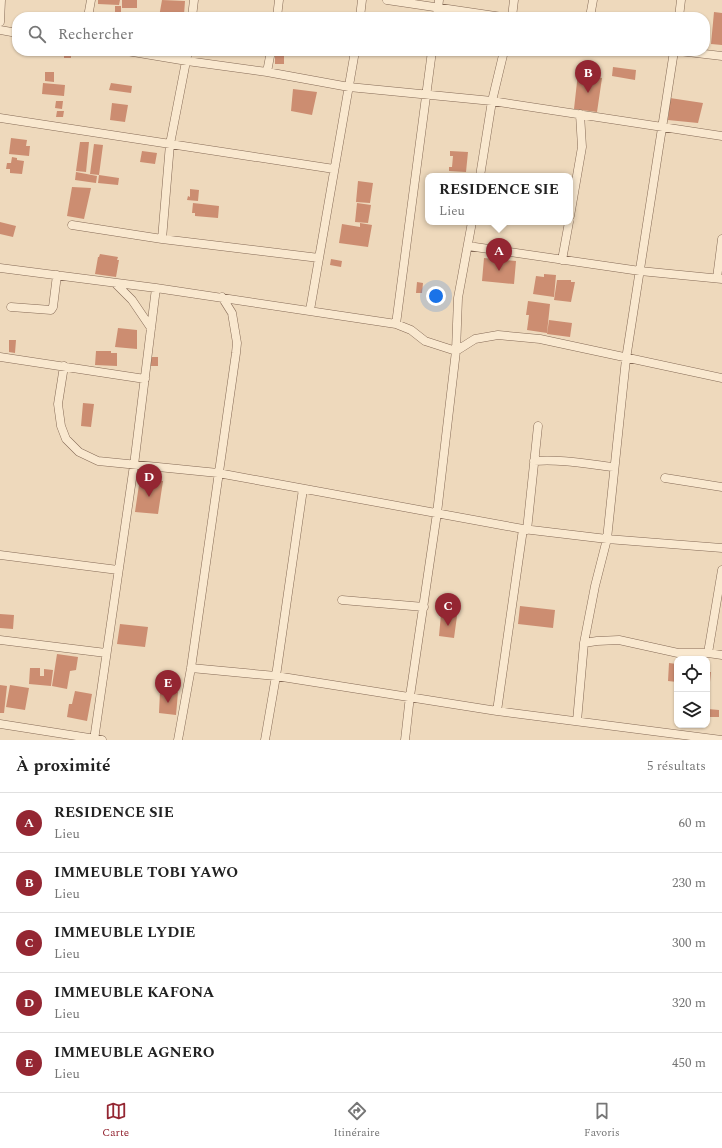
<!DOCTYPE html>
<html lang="fr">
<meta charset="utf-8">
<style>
:root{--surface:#fff;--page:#f6f6f6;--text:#222;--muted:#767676;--line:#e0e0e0;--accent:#942632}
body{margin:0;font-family:Spectral,serif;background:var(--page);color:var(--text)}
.controls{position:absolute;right:12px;bottom:12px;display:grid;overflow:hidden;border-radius:8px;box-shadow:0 1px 3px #0004}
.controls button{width:36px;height:36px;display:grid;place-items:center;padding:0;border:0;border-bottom:1px solid var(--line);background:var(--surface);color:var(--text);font:20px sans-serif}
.you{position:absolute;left:436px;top:296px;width:14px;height:14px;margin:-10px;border:3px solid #fff;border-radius:50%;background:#1a73e8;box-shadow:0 0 0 6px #1a73e833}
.badge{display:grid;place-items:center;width:26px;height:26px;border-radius:50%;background:var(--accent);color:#fff;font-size:13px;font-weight:700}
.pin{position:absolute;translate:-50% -33px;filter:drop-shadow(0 1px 2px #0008)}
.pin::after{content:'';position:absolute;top:21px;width:14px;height:12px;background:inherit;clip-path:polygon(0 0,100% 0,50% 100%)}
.popup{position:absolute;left:425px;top:173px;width:148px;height:52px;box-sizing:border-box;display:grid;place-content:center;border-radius:8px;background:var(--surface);filter:drop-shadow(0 1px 3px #0005);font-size:13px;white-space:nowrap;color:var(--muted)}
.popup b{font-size:15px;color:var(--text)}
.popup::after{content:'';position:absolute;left:50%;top:100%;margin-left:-8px;border:8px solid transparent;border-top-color:var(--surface)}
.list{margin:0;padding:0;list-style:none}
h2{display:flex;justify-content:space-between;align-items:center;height:52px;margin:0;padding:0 16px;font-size:17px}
h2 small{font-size:13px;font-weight:400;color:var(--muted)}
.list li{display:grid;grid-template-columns:26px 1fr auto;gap:12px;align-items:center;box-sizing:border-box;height:60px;padding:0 16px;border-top:1px solid var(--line)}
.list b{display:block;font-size:15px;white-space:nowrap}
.list p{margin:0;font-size:13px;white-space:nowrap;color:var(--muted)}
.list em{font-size:13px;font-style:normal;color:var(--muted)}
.icon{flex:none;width:22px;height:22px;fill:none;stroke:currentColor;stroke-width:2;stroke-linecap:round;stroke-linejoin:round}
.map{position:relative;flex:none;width:722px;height:740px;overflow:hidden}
.search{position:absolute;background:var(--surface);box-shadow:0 1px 3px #0004;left:12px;right:12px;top:12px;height:44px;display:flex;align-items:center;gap:10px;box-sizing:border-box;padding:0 14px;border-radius:16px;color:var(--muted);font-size:15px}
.sheet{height:352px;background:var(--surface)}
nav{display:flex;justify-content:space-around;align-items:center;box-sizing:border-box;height:56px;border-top:1px solid var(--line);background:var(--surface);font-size:11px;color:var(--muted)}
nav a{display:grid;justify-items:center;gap:2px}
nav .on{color:var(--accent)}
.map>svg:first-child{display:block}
.building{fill:#cc8d71}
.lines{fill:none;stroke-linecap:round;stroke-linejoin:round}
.street-casing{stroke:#856a56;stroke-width:9}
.street{stroke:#f9e8cf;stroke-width:8}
</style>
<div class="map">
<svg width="722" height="740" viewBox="0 0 722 740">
<rect width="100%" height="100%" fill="#eed9bc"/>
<path class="building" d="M98,0H120L119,5L98,4Z
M122,0H137V8H122Z
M162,0L185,1L184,15L167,13L166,17H159Z
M115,6H121V17H115Z
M49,12L65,14V17H48Z
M714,12L722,13V45L711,44Z
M64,52H71V58H64Z
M275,56H284V64H275Z
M613,67L636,70L635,80L612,76Z
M45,72H54V82L45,81Z
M578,73L602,78L597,112L574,109Z
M43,83L65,85L64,96L42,94Z
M111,83L132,86L131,93L109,90Z
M293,89L317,92L312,115L291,111Z
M670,98L703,103L698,123L668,120Z
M56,101H63L62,109L55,108Z
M112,103L128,105L125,122L110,120Z
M57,111H64L63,117H56Z
M11,138L27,140L26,146H30L29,156L9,154Z
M80,142H89L86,172L76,171Z
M94,144L103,145L99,175L90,174Z
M142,151L157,153L155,164L140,162Z
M450,151L468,152L466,172L449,171V167H452L453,156H450Z
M12,157L17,158V160L24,161L22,174L10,173V169H6L7,163H11Z
M76,172L97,176L96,183L75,180Z
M99,175L119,178L118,185L98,183Z
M358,181L373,183L370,203L356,202Z
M72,187L91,188L84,219L67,216Z
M190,189L199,190L198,201L187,200L188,196L190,197Z
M193,203L219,206L218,218L195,216V213H192Z
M357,203L371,205L368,223L355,222Z
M0,222L16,226L13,237L0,234Z
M360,223L372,225L368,247L339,243L342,224L360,227Z
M100,254L118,257L117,260H119L116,277L95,274L98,257H99Z
M484,258L516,261L514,284L482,281Z
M331,259L342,261L341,267L330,265Z
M544,274L556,275L554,297L533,294L536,276L544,277Z
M557,280H571V282H575L571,302L554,300Z
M417,282L423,283L422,293H416Z
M528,301L550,304L547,333L527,330L529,315H526Z
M549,320L572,323L570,337L547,334Z
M118,328L137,330V349L115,347Z
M9,340H16L15,353L9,352Z
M96,351H111V353H117V366L95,365Z
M150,357H158V366H150Z
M83,403L94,404L91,427L81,426Z
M140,478L163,481L158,514L135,512Z
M520,606L555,610L553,628L518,624Z
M0,614L14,615L13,629L0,628Z
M441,614L457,616L454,638L439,636Z
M120,624L148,627L145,647L117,644Z
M57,654L78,657L76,670L70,671L67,689L52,686Z
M669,663L677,664V682L668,681Z
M30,668H40V676H44V669L53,670L51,686L29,684Z
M707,672H711L709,692H707Z
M0,685L7,686L4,713H0Z
M10,685L29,688L25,710L6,707Z
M75,691L92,694L87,721L67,717L69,704H72Z
M160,691L178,692L176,715L159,713Z
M708,709L719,710V717H708Z"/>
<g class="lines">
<defs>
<path id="street" d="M387,0L502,17
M88,17L91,0
M192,17L194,0
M277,17L279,0
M360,17L362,0
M437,17L439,0
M512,17L514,0
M590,17L593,0
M679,17L681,0
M0,22L1,0
M0,30L17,33
M127,51L187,61L267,72L349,87L492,101L722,136
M679,51L722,56
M267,72L271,51
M0,118L334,169
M480,176L492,101L504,51
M570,216L582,147L580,114
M72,225L162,239L319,258
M162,239L170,144L188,51
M468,246L640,271L722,279
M562,260L569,222
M0,268L156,288L396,324L411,330L425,341L456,351L475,339L498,335L540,339L722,378
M717,278L722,239
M115,283L132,300L151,328
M11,307L51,310L53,307L57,275
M310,310L355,51
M396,324L432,51
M0,357L145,379
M64,366L58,404L61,426L66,439L79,452L98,461L218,473L523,529L497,711
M534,461C562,459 587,464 614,467
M665,478L722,487
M523,529L607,539L722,548
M527,530L538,426
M0,555L118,570
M342,600L424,607
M0,640L106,653
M584,643L597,641L619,640L678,653H708L722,655
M708,653L722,570
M191,668L276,676L497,711L722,740
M577,721L584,643L595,586L607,539L626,359L674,51
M0,724L102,740
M94,740L134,465L156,288
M178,740L191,668L236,353L237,343L232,313L222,297
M265,740L276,676L303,489
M405,740L410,696L437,513L456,351L458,298L472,222"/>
</defs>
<use href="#street" class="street-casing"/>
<use href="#street" class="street"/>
</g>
</svg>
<div class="controls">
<button><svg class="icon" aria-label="locate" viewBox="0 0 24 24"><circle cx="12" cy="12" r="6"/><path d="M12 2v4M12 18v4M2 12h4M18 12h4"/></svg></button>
<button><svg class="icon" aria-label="layers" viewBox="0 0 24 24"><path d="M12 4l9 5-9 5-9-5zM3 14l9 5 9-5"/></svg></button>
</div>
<div class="you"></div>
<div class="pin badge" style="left:499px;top:271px">A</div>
<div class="popup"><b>RESIDENCE SIE</b>Lieu</div>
<div class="pin badge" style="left:588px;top:93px">B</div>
<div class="pin badge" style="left:448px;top:626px">C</div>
<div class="pin badge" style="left:149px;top:497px">D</div>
<div class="pin badge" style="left:168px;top:703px">E</div>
<div class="search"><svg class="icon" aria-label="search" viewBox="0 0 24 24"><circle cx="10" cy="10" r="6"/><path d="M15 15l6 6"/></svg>Rechercher</div>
</div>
<section class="sheet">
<h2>À proximité<small>5 résultats</small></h2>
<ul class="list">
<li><span class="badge">A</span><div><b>RESIDENCE SIE</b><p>Lieu</p></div><em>60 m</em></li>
<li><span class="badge">B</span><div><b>IMMEUBLE TOBI YAWO</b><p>Lieu</p></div><em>230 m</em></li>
<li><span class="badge">C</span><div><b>IMMEUBLE LYDIE</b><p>Lieu</p></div><em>300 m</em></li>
<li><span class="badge">D</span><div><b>IMMEUBLE KAFONA</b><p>Lieu</p></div><em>320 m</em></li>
<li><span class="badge">E</span><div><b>IMMEUBLE AGNERO</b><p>Lieu</p></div><em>450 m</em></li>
</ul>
</section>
<nav>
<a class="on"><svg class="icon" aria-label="map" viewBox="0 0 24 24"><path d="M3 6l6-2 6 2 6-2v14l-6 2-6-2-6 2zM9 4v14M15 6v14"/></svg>Carte</a>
<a><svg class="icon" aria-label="directions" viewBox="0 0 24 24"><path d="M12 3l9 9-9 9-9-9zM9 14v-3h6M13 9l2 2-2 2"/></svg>Itinéraire</a>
<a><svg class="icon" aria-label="saved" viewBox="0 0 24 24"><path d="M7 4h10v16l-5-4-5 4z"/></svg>Favoris</a>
</nav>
